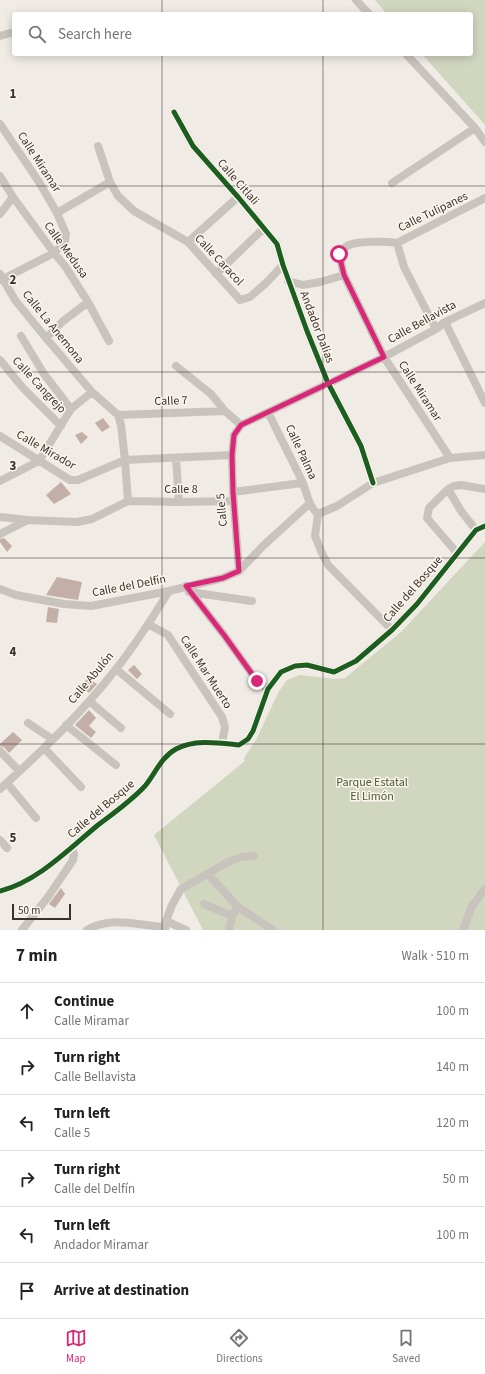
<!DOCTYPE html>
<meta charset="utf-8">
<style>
:root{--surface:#fff;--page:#f2f2f2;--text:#222;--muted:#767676;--line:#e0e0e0;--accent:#db2777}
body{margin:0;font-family:"Source Sans 3",sans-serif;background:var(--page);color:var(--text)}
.scale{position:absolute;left:12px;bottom:10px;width:59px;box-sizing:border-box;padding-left:4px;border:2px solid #3b302b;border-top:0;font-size:11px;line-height:14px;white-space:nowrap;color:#3b302b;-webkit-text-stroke:3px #fbf5ee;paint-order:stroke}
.stop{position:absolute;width:12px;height:12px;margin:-9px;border:3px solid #db2777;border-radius:50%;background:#fff}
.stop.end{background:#db2777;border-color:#fff;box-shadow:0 1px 4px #0008}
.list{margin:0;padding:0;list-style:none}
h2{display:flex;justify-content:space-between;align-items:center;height:52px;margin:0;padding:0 16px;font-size:17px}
h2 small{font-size:13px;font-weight:400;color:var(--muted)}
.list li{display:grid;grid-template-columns:26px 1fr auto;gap:12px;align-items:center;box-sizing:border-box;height:56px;padding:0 16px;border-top:1px solid var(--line)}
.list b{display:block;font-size:15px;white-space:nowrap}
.list p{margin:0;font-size:13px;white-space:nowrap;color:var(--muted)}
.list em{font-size:13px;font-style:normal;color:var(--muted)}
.icon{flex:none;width:22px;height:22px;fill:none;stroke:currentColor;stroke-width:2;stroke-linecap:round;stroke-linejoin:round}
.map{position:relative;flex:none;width:485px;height:930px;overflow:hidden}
.search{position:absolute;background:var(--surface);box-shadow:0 2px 10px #0003;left:12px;right:12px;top:12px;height:44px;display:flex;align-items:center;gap:10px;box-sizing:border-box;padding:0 14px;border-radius:4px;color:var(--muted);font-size:15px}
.sheet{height:388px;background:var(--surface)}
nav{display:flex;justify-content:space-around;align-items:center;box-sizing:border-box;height:56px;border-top:1px solid var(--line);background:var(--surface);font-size:11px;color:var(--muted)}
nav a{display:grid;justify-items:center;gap:2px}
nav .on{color:var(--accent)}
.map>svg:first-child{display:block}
.green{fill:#d1d6bf}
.building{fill:#c3afa7}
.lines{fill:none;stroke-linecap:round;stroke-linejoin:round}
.street{stroke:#c9c3be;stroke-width:8}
.cycleway-casing{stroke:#fbf5ee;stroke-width:8}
.cycleway{stroke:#1b5e20;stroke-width:5}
.route{stroke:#db2777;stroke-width:5}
.grid{fill:none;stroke:#3b302b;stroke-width:1;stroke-opacity:0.55}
.labels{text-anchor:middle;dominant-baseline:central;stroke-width:3;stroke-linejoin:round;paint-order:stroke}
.street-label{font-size:12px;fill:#3b302b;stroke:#fbf5ee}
.park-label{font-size:12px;fill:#4a5a2e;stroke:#fbf5ee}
.grid-label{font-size:13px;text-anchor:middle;font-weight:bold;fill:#3b302b;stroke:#fbf5ee;stroke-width:3;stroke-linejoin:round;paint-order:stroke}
</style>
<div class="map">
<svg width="485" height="930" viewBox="0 0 485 930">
<rect width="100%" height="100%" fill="#f0ebe5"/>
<path class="green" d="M375,0H485V125L422,54H471V14H387Z
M485,542V930H203L154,835L245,761L244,758L256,740L278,693L287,680L300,675L335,679L345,678L401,632Z"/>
<path class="building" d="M103,418L110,427L102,432L95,423Z
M82,432L88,437L81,444L75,435Z
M61,482L71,494L54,504L46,495Z
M4,538L12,546L7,552L0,542V539Z
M57,577L82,582L78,600L46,595Z
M48,607L59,609L57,623L46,622Z
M134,665L142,674L137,679L128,670Z
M88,678L97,684L89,693L80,686Z
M89,710L96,718L89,726L96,732L91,738L75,725Z
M13,732L22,740L9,753L4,747L0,746V744Z
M61,888L65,894L55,908L49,904Z"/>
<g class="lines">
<path class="street" d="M356,0L369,14
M0,36L14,32
M406,54L475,128L485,142
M174,112L193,146L238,197L277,244L283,265L307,331L328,383L361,446L373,483
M0,124L39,182L57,213L66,234L65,242L54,253L3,279L0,280
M98,146L110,182L118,196L134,211L188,242L240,300L250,297L266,283L283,265
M0,176L13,197L54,253L65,266L88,302L109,341
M392,183L475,128
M57,213L110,182
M0,214L13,197
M188,242L238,197
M397,243L404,267L436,329
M0,274L15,300L46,338L92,392L118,415L121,425L125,460L128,501
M216,274L264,228
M288,281L303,285L320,282L344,275
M445,322L485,403
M21,336L44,374L71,409
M46,338L62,322L88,302
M0,360L23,388L61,426
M176,366L211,394L225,411L241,425
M268,412C279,435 291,458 302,481C307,492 308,506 318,514L337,506L373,483L450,458L485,455
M118,415L225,411
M0,436L70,480H78L125,460L232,455
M176,458L179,502
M450,458L384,357L344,275L339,254C342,251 345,246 349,245C359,241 386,241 397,243L485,198
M0,481L39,461L71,409L92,392
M448,489L461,511L476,530
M233,492L302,483
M318,514L315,536L321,551L328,565L392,630
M0,517L28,520L77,522L92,519L128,501L179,502L234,501
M0,534L28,520
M457,553L427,518L429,508L448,489L454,486L461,485L485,489
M239,571L233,492L232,455L234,435L241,425L384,357L436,329L445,322L485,303
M186,586L224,635L257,681L268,689
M0,589L16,595L37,599L64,604L91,606L169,591L223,578L239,571L264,545L309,504
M189,592L252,601
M148,624L168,635L222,717L225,727L222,743
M116,669L170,714
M89,701L121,728
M28,723L52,739
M66,725L116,765
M44,748L81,787
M0,751L19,771
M7,783L36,818
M0,789C41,752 82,713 116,669C136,644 153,617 169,591
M0,840L7,848
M208,874L238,907L273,930
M0,891C37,882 69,849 98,825C114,813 131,801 145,786C155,774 161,757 176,749C195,739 219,743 239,745L248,739L253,731L268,689L281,672L295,666L307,665L334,672L356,661L392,630L417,604L476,530L485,526
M204,904L232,916
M166,921L186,930
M22,930L48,897L73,860L74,854L72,847
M87,930C112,915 138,926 165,927
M165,930L166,921L172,905L181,889L228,862L241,857L254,856
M229,930L232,916L235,911
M463,930L472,906L485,889"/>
<defs>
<path id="cycleway" d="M174,112L193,146L238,197L277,244L283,265L307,331L328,383L361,446L373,483
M0,891C37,882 69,849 98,825C114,813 131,801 145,786C155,774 161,757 176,749C195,739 219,743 239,745L248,739L253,731L268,689L281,672L295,666L307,665L334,672L356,661L392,630L417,604L476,530L485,526"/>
</defs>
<use href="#cycleway" class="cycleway-casing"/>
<use href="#cycleway" class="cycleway"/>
</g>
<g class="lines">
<path class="route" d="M257,681L224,635L186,586L223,578L239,571L233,492L232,455L234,435L241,425L384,357L344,275L339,254"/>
</g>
<path class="grid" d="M162,0V14M323,0V14M162,54V930M323,54V930M0,186H485M0,372H485M0,558H485M0,744H485"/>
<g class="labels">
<g class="street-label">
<text transform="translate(39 162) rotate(57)">Calle Miramar</text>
<text transform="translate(238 182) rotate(49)">Calle Citlali</text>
<text transform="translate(433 212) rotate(-26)">Calle Tulipanes</text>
<text transform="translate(66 250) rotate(54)">Calle Medusa</text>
<text transform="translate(219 260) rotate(47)">Calle Caracol</text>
<text transform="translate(422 322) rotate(-29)">Calle Bellavista</text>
<text transform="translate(53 327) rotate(51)">Calle La Anemona</text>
<text transform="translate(317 327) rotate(69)">Andador Dalias</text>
<text transform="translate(39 385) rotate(47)">Calle Cangrejo</text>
<text transform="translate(420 391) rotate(57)">Calle Miramar</text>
<text transform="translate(171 401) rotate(-2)">Calle 7</text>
<text transform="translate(46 450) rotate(30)">Calle Mirador</text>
<text transform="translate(301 452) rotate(65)">Calle Palma</text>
<text x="181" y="489">Calle 8</text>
<text transform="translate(222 510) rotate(-95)">Calle 5</text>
<text transform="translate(129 586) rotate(-11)">Calle del Delfín</text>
<text transform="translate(413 589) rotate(-49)">Calle del Bosque</text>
<text transform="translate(206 672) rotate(57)">Calle Mar Muerto</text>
<text transform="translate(91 678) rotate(-50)">Calle Abulón</text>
<text transform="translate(101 809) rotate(-40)">Calle del Bosque</text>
</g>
<g class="park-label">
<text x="372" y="782">Parque Estatal<tspan x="372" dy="14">El Limón</tspan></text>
</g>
</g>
<g class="grid-label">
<text x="13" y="98">1</text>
<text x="13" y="284">2</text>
<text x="13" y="470">3</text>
<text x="13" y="656">4</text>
<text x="13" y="842">5</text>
</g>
</svg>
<div class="scale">50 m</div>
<div class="stop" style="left:339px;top:254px"></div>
<div class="stop end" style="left:257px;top:681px"></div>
<div class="search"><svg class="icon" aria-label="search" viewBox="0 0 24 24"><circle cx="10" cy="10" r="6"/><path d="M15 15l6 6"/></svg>Search here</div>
</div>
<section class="sheet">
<h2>7 min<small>Walk · 510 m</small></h2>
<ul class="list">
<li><svg class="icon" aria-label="ahead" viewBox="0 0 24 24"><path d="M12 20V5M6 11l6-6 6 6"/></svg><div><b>Continue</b><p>Calle Miramar</p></div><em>100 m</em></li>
<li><svg class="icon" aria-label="right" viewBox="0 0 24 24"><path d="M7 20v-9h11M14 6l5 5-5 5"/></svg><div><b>Turn right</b><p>Calle Bellavista</p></div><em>140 m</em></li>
<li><svg class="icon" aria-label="left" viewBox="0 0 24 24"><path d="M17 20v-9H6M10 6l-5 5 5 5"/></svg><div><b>Turn left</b><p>Calle 5</p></div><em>120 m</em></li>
<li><svg class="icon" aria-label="right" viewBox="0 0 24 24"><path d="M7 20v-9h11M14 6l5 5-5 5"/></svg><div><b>Turn right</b><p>Calle del Delfín</p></div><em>50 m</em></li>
<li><svg class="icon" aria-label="left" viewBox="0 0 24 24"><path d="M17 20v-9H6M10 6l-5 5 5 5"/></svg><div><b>Turn left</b><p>Andador Miramar</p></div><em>100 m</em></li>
<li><svg class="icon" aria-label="arrive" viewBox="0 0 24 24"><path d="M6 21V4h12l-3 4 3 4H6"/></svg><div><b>Arrive at destination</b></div></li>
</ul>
</section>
<nav>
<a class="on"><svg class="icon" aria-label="map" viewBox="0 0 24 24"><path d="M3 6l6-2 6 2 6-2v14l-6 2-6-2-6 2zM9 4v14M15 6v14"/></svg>Map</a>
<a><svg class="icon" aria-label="directions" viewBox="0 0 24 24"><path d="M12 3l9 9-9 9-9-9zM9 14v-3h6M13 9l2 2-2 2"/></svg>Directions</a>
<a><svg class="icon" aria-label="saved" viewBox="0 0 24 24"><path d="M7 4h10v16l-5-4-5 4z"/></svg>Saved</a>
</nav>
